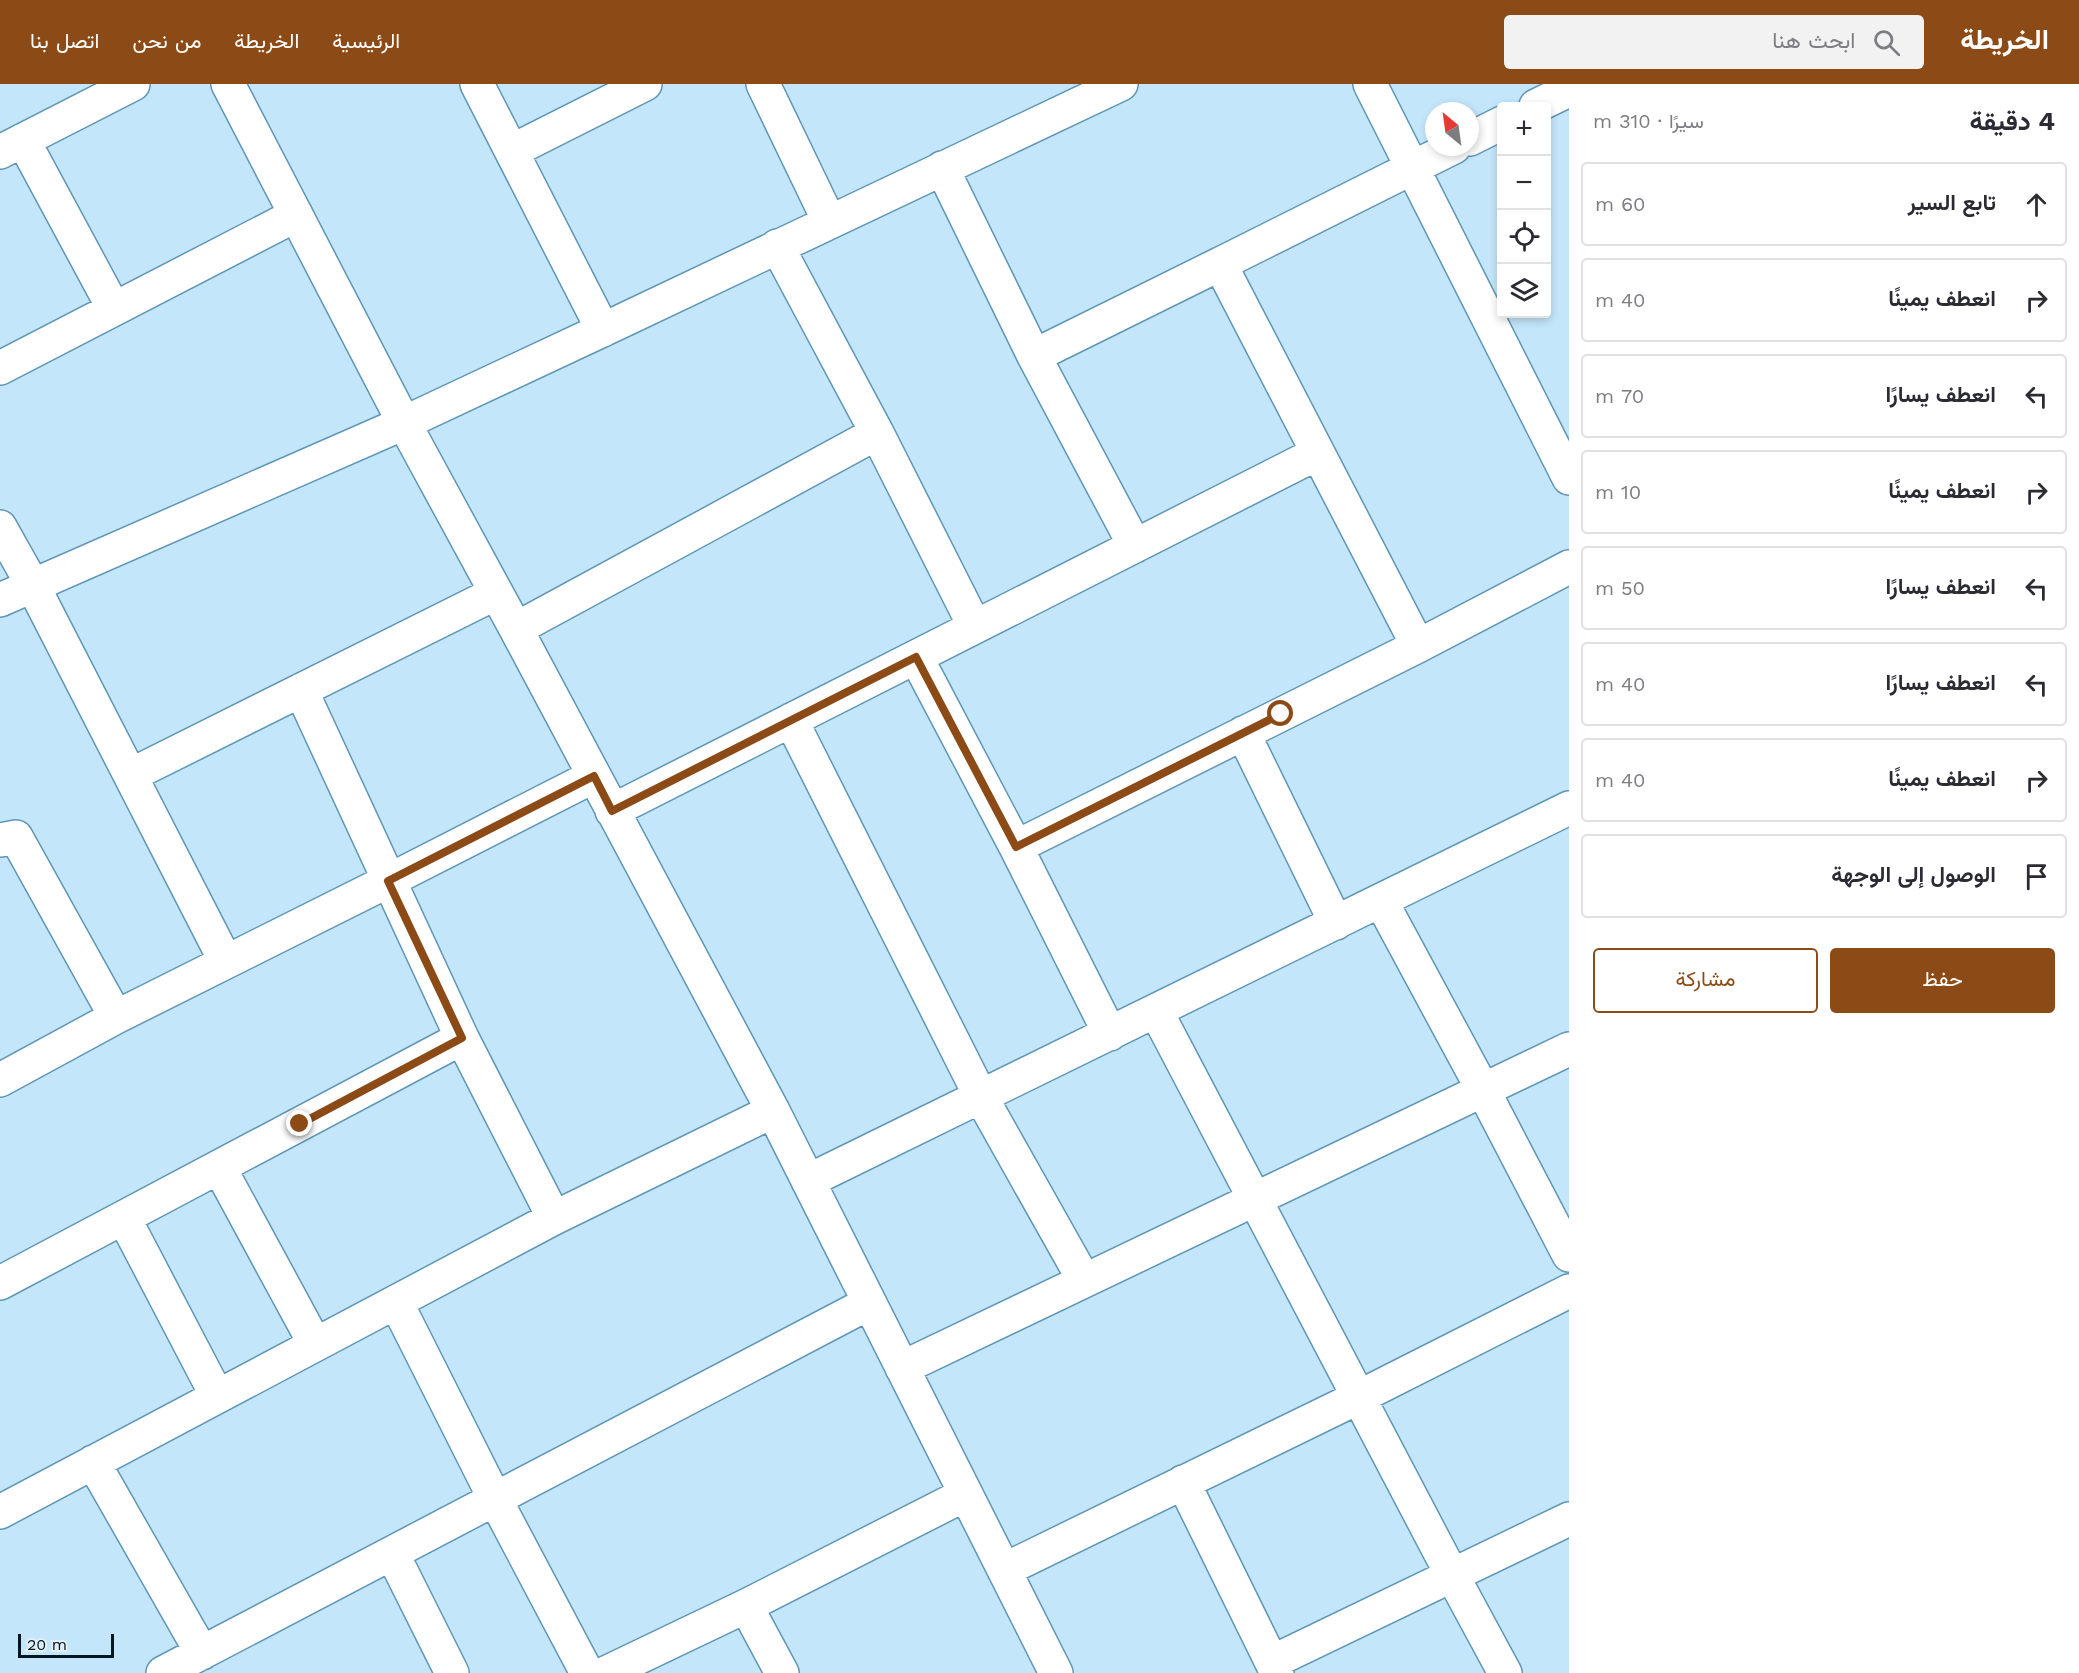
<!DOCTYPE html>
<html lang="ar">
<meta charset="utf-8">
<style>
:root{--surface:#fff;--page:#f2f2f3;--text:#2b2b33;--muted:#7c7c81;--line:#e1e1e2;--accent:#8c4b16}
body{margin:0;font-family:"Work Sans",Vazirmatn,sans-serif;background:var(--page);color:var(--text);direction:rtl}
.controls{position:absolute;right:18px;top:18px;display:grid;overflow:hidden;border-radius:6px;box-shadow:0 3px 9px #0003}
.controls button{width:54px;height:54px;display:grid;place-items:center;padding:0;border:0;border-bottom:2px solid var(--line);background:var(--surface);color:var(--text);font:30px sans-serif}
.compass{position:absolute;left:1425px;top:18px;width:54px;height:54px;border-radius:50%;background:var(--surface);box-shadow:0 3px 9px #0003;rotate:331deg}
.scale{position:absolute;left:18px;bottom:15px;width:96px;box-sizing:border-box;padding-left:6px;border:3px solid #011622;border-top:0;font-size:16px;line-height:21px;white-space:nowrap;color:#011622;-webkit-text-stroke:4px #e4f0f7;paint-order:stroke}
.stop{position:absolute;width:18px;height:18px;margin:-14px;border:4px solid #8c4b16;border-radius:50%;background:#fff}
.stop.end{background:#8c4b16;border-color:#fff;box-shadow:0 2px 6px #0008}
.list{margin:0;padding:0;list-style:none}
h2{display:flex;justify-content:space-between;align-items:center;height:78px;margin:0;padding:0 24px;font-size:26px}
h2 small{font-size:20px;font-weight:400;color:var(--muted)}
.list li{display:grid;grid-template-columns:39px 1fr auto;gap:18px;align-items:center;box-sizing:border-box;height:84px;margin:0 12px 12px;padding:0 12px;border:2px solid var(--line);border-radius:6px}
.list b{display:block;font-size:22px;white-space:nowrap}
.list em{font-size:20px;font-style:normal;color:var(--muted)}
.actions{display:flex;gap:12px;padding:18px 24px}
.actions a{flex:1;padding:14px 0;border:2px solid var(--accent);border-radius:6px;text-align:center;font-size:21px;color:var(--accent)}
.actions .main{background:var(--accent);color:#fff}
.icon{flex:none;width:33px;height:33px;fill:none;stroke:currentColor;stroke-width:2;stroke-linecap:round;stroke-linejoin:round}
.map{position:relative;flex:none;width:1569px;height:1589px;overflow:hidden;direction:ltr}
header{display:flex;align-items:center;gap:36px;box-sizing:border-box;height:84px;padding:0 30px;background:var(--accent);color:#fff}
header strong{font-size:28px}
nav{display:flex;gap:33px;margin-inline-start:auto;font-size:21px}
.search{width:420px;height:54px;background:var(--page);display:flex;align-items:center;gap:15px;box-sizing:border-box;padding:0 21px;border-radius:6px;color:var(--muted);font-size:22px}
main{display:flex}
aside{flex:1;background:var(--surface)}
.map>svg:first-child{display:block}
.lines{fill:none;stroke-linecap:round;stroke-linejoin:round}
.street-casing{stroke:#5e96b6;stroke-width:36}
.secondary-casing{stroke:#5e96b6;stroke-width:36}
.street{stroke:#fff;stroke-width:33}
.secondary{stroke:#fff;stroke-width:33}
.route{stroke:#8c4b16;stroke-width:8}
</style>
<header>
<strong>الخريطة</strong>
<div class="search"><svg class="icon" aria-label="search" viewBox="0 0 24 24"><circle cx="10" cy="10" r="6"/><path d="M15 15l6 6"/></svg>ابحث هنا</div>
<nav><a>الرئيسية</a><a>الخريطة</a><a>من نحن</a><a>اتصل بنا</a></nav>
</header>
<main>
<aside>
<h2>4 دقيقة<small>سيرًا · 310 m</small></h2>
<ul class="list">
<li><svg class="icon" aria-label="ahead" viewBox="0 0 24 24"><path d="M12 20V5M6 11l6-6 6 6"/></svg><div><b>تابع السير</b></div><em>60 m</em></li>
<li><svg class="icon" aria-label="right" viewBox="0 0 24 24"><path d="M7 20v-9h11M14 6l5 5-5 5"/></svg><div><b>انعطف يمينًا</b></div><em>40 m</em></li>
<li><svg class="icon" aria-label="left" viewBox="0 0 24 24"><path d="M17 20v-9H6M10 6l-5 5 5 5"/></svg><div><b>انعطف يسارًا</b></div><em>70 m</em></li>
<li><svg class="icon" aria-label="right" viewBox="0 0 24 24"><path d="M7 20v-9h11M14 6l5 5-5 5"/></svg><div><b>انعطف يمينًا</b></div><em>10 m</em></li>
<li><svg class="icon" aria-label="left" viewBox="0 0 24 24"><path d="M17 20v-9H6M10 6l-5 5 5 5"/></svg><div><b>انعطف يسارًا</b></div><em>50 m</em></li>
<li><svg class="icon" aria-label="left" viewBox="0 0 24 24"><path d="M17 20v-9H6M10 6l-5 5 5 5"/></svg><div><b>انعطف يسارًا</b></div><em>40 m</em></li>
<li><svg class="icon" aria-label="right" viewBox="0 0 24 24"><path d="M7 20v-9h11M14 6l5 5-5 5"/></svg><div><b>انعطف يمينًا</b></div><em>40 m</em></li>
<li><svg class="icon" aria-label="arrive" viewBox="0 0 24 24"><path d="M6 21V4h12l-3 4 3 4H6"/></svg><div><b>الوصول إلى الوجهة</b></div></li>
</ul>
<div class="actions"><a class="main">حفظ</a><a>مشاركة</a></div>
</aside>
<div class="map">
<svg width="1569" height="1589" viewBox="0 0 1569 1589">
<rect width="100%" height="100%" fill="#c4e6fb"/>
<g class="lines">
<defs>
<path id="street" d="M477,0L603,246
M763,0L829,137
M1370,0L1569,394
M1536,22L1569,6
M1470,55L1502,39
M23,56L114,225
M512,67L645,0
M0,68L133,0
M942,84L1034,272L1135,462
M777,162L877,349L975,543
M1034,272L1220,180
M0,284L296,131
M0,443L32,500L226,878
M516,545L877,349
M1418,562L1220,180L1454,63
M916,573L1016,763L1110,950
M301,606L462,954L554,1134
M791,636L981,1013L1084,1196
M1243,649L1336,839
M131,691L496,509
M612,727L1318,369
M0,756L16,753L116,933
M1016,763L1418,562L1569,483
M1381,817L1483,1006L1569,1171
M1156,927L1452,1491L1505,1589
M0,996L116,933L388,797L594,692
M219,1083L315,1260
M808,1097L1569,724
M124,1134L217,1312
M0,1199L462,954
M396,1218L495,1415L587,1589
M902,1284L1569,965
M93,1378L202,1569
M1183,1398L1277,1589
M0,1428L554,1134L773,1027
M392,1469L452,1589
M1004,1486L1359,1313L1569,1207
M746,1522L782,1589
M1272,1578L1569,1435
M163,1589L869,1219
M606,1589L746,1522L966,1410
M1056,1589L773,1027L516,545L404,339C644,228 882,112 1121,0"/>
<path id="secondary" d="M0,516L404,339L228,0"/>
</defs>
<use href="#street" class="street-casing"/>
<use href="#secondary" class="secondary-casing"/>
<use href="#street" class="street"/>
<use href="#secondary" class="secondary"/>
</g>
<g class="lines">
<path class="route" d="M300,1040L462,954L388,797L594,692L612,727L916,573L1016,763L1281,630"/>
</g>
</svg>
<div class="controls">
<button>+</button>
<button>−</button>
<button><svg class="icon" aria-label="locate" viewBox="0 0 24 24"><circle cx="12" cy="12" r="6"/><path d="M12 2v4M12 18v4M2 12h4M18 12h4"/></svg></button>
<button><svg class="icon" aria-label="layers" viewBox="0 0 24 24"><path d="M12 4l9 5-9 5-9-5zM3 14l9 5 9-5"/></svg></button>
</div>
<svg class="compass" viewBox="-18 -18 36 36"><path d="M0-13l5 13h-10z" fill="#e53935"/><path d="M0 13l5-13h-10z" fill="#7c7c81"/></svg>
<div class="scale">20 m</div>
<div class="stop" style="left:1281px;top:630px"></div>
<div class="stop end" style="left:300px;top:1040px"></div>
</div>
</main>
